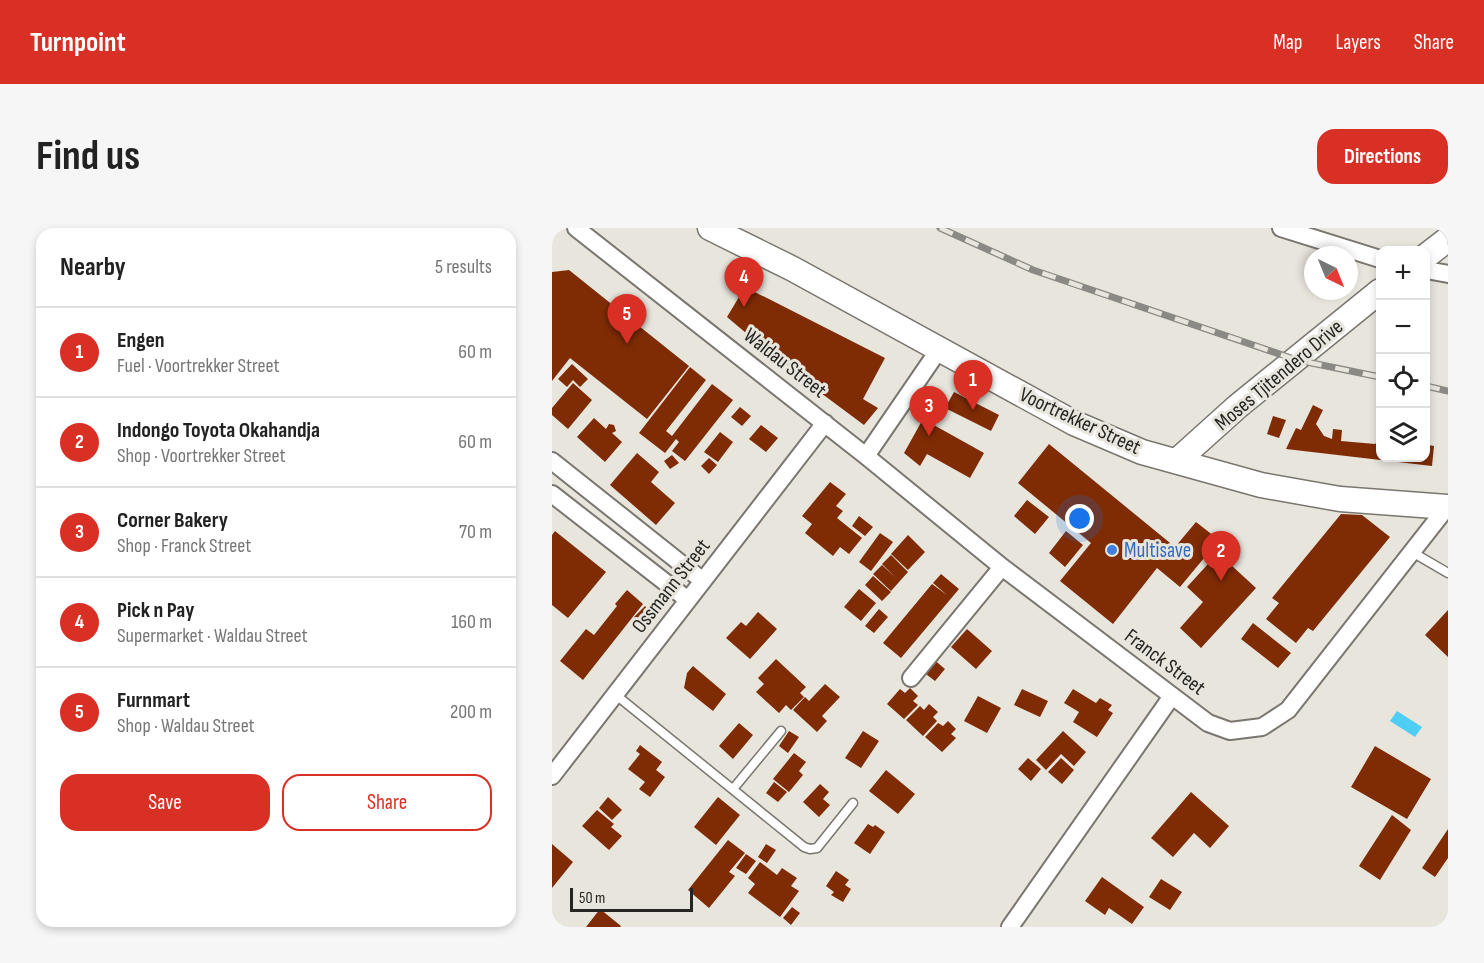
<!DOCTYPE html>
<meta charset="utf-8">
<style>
:root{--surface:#fff;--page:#f6f6f6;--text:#222;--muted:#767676;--line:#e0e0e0;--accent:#d93025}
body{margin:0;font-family:"Sofia Sans Condensed",sans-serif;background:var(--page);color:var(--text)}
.controls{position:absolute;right:18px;top:18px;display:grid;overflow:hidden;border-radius:12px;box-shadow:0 3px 9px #0003}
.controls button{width:54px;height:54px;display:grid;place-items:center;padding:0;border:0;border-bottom:2px solid var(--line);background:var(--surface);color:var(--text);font:30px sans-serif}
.compass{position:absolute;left:752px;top:18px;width:54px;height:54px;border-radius:50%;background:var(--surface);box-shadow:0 3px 9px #0003;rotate:137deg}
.scale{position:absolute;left:18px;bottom:15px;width:123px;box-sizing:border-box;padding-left:6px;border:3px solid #262522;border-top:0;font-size:16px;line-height:21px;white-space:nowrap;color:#262522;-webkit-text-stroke:4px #e8e5dd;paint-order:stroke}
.you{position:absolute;left:528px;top:291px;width:21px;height:21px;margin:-15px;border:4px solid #fff;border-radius:50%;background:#1a73e8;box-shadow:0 0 0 9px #1a73e833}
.badge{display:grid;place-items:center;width:39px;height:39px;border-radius:50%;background:var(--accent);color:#fff;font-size:20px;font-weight:700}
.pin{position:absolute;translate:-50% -50px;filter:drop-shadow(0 2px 3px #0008)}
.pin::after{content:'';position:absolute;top:32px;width:21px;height:18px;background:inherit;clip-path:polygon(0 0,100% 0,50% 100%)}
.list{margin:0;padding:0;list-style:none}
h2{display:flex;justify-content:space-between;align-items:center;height:78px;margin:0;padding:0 24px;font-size:26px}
h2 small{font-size:20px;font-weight:400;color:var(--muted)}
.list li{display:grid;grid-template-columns:39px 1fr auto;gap:18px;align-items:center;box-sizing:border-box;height:90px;padding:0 24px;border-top:2px solid var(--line)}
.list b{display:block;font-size:22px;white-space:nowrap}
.list p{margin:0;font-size:20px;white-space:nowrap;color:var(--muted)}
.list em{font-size:20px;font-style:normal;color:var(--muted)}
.actions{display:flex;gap:12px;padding:18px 24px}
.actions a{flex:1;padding:14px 0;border:2px solid var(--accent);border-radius:18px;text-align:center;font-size:21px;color:var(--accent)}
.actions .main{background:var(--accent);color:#fff}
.icon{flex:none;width:33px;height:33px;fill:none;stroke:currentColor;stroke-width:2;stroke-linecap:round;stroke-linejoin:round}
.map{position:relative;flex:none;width:896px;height:699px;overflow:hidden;border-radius:18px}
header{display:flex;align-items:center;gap:36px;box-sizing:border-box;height:84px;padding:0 30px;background:var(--accent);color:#fff}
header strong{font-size:28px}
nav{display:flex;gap:33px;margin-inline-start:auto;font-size:21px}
.intro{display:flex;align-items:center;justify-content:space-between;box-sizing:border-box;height:144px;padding:0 36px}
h1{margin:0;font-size:42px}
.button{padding:15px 27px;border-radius:18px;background:var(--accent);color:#fff;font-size:21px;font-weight:700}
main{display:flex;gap:36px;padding:0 36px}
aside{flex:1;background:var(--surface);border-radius:18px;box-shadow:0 3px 9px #0003}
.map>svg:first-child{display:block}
.water{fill:#4ecef5}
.building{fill:#7f2c05}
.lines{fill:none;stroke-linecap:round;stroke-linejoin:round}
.service-casing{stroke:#7a766f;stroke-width:11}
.minor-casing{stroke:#7a766f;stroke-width:20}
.secondary-casing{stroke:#7a766f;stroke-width:27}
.service{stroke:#fff;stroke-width:8}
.minor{stroke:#fff;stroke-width:16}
.secondary{stroke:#fff;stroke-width:24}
.rail-casing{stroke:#8b8983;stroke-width:7}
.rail{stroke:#e8e5dd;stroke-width:4.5;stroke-dasharray:14;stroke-linecap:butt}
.shop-dot{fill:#3f7fe0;stroke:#e8e5dd;stroke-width:2}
.labels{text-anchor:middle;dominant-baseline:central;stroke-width:6;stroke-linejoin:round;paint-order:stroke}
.street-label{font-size:21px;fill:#262522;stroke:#e8e5dd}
.shop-label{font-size:21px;fill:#366cbe;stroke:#e8e5dd;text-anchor:start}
</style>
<header>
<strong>Turnpoint</strong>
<nav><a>Map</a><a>Layers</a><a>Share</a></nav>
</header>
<div class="intro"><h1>Find us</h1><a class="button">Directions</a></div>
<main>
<aside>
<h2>Nearby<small>5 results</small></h2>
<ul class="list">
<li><span class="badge">1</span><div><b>Engen</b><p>Fuel · Voortrekker Street</p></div><em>60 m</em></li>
<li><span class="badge">2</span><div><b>Indongo Toyota Okahandja</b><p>Shop · Voortrekker Street</p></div><em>60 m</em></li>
<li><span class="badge">3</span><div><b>Corner Bakery</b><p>Shop · Franck Street</p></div><em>70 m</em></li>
<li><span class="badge">4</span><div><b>Pick n Pay</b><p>Supermarket · Waldau Street</p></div><em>160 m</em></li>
<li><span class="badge">5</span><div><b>Furnmart</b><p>Shop · Waldau Street</p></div><em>200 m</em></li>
</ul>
<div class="actions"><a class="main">Save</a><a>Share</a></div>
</aside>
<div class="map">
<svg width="896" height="699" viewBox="0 0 896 699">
<rect width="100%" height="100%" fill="#e8e5dd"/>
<path class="water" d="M845,483L870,499L863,509L838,493Z"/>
<path class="building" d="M17,42L137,138L95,191L18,130L0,153V44Z
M193,59L333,130L311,171L326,180L312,197L238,142L175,89Z
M20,136L36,151L28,159L21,152L15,159L6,151Z
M138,139L154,152L114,203L120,208L160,156L181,172L133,233L120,223L127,214L124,211L113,225L87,205Z
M21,155L40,172L16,201L0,187V180Z
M402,164L447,187L439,203L393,180Z
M761,177L771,182L764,196L772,208L780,211L781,201L790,202L789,213L823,216L828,211V230H874L876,217L882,218L880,238L734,221L744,200L749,202Z
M188,179L199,188L190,198L179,189Z
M721,188L734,192L727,210L715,206Z
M42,190L54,201L57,196L62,197L64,203L60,205L70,214L53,234L25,209Z
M371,191L432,225L418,250L375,226L368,238L352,225Z
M209,197L226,210L214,224L197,211Z
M168,204L181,214L166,234L152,224Z
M497,216L623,319L644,294L667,312L628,359L605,340L561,396L508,353L539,315L466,255Z
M85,225L107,244L99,254L123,275L104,297L58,257Z
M120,227L127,235L118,241L112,233Z
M157,230L165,237L157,246L149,238Z
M278,254L294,266L284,278L291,283L285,290L310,310L297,326L288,319L281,328L253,305L260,296L250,288Z
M475,272L497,289L483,306L462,288Z
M789,286L810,287L838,309L761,403L756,400L744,415L714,391L727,375L720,370Z
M307,288L321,299L313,308L300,298Z
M3,303L54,344L16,390L0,377V307Z
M514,303L531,317L513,339L497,325Z
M328,305L341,314L319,343L307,334Z
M356,307L373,324L356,342L339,326Z
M666,325L704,360L649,420L628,400L651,374L635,359Z
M339,327L356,344L339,363L321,346L330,337L344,350L330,336Z
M389,346L407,361L349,430L331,415L380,356L395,367L381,355Z
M321,348L339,364L330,373L313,357Z
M307,361L324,375L309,393L292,379Z
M75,362L91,376L31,452L8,433L34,401L42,407L65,378L63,376Z
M93,378L102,388L92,398L82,389Z
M327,381L336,389L322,405L313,398Z
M896,382V429L873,407Z
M206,384L225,401L198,431L174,410L189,394L194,398Z
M701,395L739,425L726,440L689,411Z
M415,401L440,423L424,441L399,419Z
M380,430L393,441L383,453L370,443Z
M224,431L254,459L248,465L252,469L239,482L234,477L227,485L204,464L212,456L206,450Z
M141,438L174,466L161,483L132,460L135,445Z
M273,456L288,469L270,488L275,493L265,504L241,482L253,469L257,473Z
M358,460L366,468L361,473L366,477L352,491L335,476L348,461L353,465Z
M470,461L496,473L488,489L462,477Z
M521,461L544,475L548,470L560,477L556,482L561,485L545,509L521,494L527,484L512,475Z
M426,468L449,480L435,505L412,493Z
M377,476L386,484L381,489L385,493L371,508L354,492L368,478L372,482Z
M396,493L404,501L399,506L404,510L390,524L373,509L386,495L391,498Z
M187,495L201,507L181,531L167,518Z
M237,503L247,509L236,525L227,518Z
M311,503L327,513L309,540L293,530Z
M511,503L534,524L522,538L509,526L494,542L484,532Z
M88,517L110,534L104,542L113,549L98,569L87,561L93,554L76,541L88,526L84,523Z
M823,518L879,551L855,591L799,559Z
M242,525L254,534L247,543L251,547L237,564L221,551Z
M476,530L489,541L479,553L466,541Z
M509,530L522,542L510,556L496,544Z
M334,542L363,566L346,586L317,563Z
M222,554L235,564L226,574L214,565Z
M268,556L277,564L271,571L278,577L267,589L251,574Z
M639,564L677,598L658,620L642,605L621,629L599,610Z
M56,569L70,582L60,592L47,580Z
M166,569L188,587L164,617L142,599Z
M45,582L62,596L59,599L70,608L57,622L30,598Z
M840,587L859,602L828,652L807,638Z
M316,596L321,599L323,597L333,604L318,626L302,615Z
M896,601V630L883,649L870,640Z
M176,612L193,625L177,644L183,648L157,680L136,662Z
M0,616L21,634L0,660Z
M214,616L224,622L215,635L206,629Z
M194,626L204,633L194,646L184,640Z
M208,634L225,647L230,640L245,650L239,658L247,663L228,689L196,665L203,656L196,650Z
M284,643L297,652L293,657L299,661L291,674L279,667L282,664L274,658Z
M550,649L592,679L580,696L557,680L553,687L533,673Z
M609,651L630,664L618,682L597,669Z
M240,679L248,685L239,697L231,690Z
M48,681L69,698L68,699H34Z"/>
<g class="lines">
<defs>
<path id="service" d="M860,324L896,345
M64,467L252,619L258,621L265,620L301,575
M181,561L229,503"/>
<path id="minor" d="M24,0L314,228L450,339L656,495L678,503L710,499L736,482L895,279
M729,0L828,31
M874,42L896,46
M314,228L388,120
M0,233L151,353
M0,266L136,372
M359,450L450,339
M0,548L273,195
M458,699L620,468"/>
<path id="secondary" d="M158,0L241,41L522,195L590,224L709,257L788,271L896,279
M874,28L896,11
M626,232L686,178L828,63"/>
</defs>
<use href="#service" class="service-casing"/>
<use href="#minor" class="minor-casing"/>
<use href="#secondary" class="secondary-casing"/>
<use href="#service" class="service"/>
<use href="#minor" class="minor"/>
<use href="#secondary" class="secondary"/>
<defs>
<path id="rail" d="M388,0L481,42L745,132L828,149
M874,158L896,163"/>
</defs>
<use href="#rail" class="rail-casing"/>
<use href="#rail" class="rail"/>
</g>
<circle class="shop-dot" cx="560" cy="322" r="6"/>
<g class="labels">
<g class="street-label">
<text transform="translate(233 135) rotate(38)">Waldau Street</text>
<text transform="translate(727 147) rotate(-40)">Moses Tjitendero Drive</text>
<text transform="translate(528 193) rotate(25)">Voortrekker Street</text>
<text transform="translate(119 358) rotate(-52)">Ossmann Street</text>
<text transform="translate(613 434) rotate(37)">Franck Street</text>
</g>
<g class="shop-label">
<text x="572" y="322">Multisave</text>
</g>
</g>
</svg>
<div class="controls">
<button>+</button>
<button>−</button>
<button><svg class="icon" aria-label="locate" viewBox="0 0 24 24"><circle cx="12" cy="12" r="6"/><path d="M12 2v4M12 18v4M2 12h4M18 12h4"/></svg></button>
<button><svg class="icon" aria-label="layers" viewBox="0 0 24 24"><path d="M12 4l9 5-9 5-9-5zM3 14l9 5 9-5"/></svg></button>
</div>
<svg class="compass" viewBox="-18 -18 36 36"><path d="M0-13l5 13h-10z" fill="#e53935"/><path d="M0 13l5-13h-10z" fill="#767676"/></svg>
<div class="scale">50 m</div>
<div class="you"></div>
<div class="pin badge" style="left:421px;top:182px">1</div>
<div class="pin badge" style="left:669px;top:353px">2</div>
<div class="pin badge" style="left:377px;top:208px">3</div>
<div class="pin badge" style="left:192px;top:79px">4</div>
<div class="pin badge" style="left:75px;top:116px">5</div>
</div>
</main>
